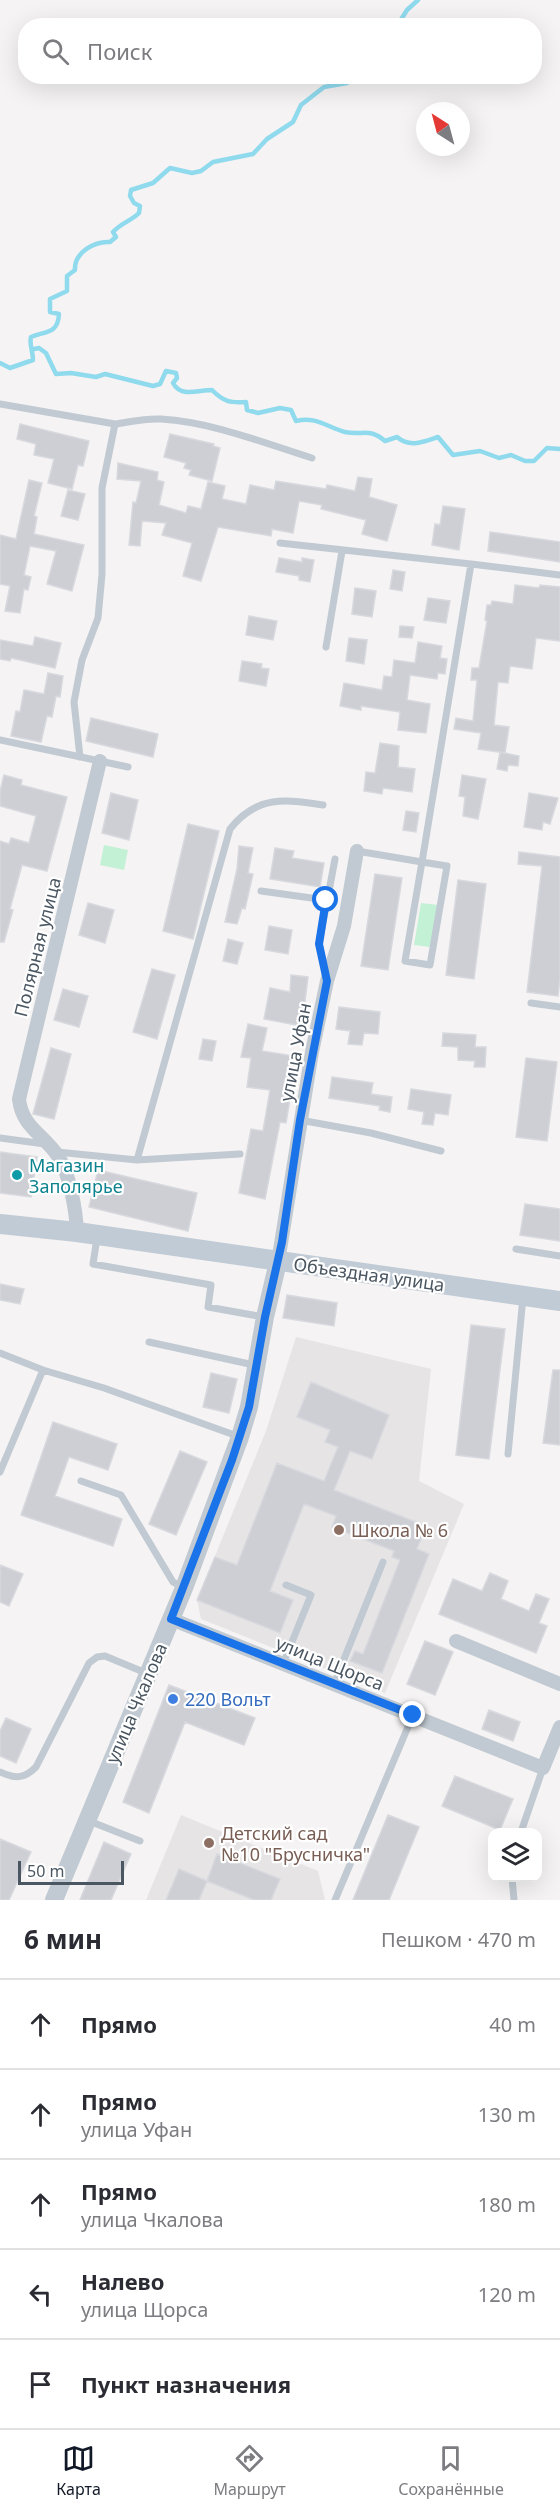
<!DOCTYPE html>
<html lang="ru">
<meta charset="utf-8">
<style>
:root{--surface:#fff;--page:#f7f7f7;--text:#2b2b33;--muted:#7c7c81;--line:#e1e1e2;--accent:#111827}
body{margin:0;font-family:"Noto Sans",sans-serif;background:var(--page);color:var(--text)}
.controls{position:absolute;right:18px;bottom:18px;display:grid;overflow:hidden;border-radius:12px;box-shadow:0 6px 24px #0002}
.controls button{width:54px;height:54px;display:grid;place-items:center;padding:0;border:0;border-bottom:2px solid var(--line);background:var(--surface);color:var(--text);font:30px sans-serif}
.compass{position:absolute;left:416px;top:102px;width:54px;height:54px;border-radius:50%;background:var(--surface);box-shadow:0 6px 24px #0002;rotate:324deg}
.scale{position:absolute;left:18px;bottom:15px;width:106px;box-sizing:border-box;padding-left:6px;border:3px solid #4a5661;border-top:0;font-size:16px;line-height:21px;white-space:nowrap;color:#4a5661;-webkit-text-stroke:4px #fff;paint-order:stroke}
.stop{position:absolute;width:18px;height:18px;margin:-14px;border:4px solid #1a73e8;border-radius:50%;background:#fff}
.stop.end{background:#1a73e8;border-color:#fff;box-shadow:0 2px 6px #0008}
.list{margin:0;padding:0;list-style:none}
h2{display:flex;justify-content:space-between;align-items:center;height:78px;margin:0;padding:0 24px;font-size:26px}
h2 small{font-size:20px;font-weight:400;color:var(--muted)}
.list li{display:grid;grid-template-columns:39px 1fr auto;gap:18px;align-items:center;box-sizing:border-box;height:90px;padding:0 24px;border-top:2px solid var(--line)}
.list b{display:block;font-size:22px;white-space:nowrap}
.list p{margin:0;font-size:20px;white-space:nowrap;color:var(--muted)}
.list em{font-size:20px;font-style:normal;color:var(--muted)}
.icon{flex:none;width:33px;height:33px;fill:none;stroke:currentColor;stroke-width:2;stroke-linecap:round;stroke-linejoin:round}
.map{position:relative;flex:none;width:560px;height:1900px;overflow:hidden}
.search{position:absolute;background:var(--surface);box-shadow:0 6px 24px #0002;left:18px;right:18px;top:18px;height:66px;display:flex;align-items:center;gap:15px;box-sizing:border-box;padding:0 21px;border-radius:24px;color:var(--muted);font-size:22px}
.sheet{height:528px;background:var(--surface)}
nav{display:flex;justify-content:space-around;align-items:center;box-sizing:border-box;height:84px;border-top:2px solid var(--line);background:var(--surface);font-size:16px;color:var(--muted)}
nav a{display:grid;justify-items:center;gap:3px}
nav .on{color:var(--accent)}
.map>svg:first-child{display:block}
.education{fill:#e6e4e5}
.green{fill:#c3f1d5}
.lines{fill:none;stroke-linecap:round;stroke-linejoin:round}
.stream{stroke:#90daee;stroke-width:4.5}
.building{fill:#cdcfd5;stroke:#d7d9de;stroke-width:1.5}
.service{stroke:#c1cad2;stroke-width:7}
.minor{stroke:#c1cad2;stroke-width:14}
.tertiary{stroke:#c1cad2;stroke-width:18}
.secondary{stroke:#c1cbd6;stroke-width:20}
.route{stroke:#1a73e8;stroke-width:8}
.culture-dot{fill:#0f9aa8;stroke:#fff;stroke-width:2}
.education-dot{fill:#8d6e63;stroke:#fff;stroke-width:2}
.shop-dot{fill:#3f7fe0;stroke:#fff;stroke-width:2}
.labels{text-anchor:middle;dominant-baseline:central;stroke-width:4.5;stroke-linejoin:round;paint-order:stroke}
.street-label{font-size:18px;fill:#4a5661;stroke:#fff}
.culture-label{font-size:18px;fill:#0d838f;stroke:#fff;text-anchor:start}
.education-label{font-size:18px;fill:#785e54;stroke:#fff;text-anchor:start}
.shop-label{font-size:18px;fill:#366cbe;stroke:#fff;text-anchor:start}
</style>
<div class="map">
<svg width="560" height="1900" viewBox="0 0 560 1900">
<rect width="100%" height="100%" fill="#f5f3f3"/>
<path class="education" d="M296,1337L431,1369L419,1481L464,1504L385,1693L201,1619L197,1600L266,1431Z
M181,1815L318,1871L325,1900H146Z"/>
<path class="green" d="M104,845L128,850L124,870L100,865Z
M421,903L438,905L430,947L414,945Z"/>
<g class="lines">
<path class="stream" d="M397,26L407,10L418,0
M34,349L39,348L46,353L56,374L71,373L96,377L105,374L153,386L160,384L166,371L176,373L177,378L173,383C181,398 198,390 212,390C224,402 230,403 246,402L247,410L258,413L280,408L291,410L296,421C316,416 327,427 345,432C362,436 369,427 385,441L397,437C410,448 423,442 438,437L453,455L480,451L499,458L511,455L525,461H534L547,448L560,449
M0,363L10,368L33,360C33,351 29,344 31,337C44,331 58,335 59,314L50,312V299L67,291V276L75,270C74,252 95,241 110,242L116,237L113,232C121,223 131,221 139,213L140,206L134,203L130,196L131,190L153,183L170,168L192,173L201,171L213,162L253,154L267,139L293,122L301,105L324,87L347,83L356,76"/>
</g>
<path class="building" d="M20,424L89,441L83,466L78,465L72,489L48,483L54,459L34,455L36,444L17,439Z
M170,434L214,444L213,446L220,448L212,481L189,475L191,470L184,468L186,463L164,457Z
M118,463L158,472L157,480L164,482L159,505L186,513L188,506L201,509L208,482L225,486L222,499L246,504L250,485L274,490L276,481L326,489L327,485L355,491L358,477L372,479L369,497L397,505L387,541L362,534L366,520L321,509L322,505L299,501L293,533L272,529L271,536L218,527L201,581L183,576L192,543L162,535L166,523L142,521L140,546L129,545L133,502L136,503L141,481L117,479Z
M29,480L42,483L34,516L37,517L34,534L84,545L72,591L47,584L56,551L30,546L24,575L31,577L28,590L24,589L20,613L5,611L10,586L0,584V535L16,539Z
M68,490L85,494L78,520L61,516Z
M443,506L465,509L459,550L432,545L435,524L440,525Z
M490,532L560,542V562L488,551Z
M279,558L302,562V558L314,560L310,582L299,580V576L276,572Z
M393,570L405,572L402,591L390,589Z
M515,585L539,588L540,585L560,587V641L536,638L532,669L510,666L508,683L498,682L494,725L509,727L505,753L478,749L481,733L454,729L456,718L473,721L477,680H471L472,668H479L487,621L485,620L487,605H491L492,601L513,604Z
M355,588L376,591L372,617L352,614Z
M428,598L450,601L446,623L424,620Z
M249,616L277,621L273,640L246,635Z
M400,626L414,627L412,638L399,637Z
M35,637L61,643L55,668L11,658L10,661L0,659V640L33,646Z
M349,638L367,640L364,664L346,661Z
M418,642L442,646L440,658L447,659L445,674L438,673L437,679L410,675L407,700L430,704L426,733L398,730L400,712L361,706V710L340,706L344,683L382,690L384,676L392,677L394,660L415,663Z
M242,661L262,664L261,668L269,669L266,686L239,681Z
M48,673L63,676L60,697L56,696L52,717L47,716L41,742L11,736L16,711L20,712L24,690L44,694Z
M91,718L158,734L153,757L86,741Z
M380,743L399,746L398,767L415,769L412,792L383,788L382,794L364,791L366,772L375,773Z
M500,752L519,756L518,766L508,765L507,771L497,769Z
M4,775L22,780L21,785L67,797L47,871L22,865L10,909L13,910L4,942H0V841L9,844L11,838L29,843L36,816L0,806V791Z
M462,775L486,779L478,819L463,816L465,797L459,796Z
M111,793L138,800L129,840L102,833Z
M529,793L558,798L550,824L543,822L542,830L524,827Z
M406,811L419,813L416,832L403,830Z
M188,824L219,831L193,939L163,931Z
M239,846L253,848L248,873L253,874L245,909L242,908L237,924L225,922L237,869Z
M275,848L294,851L292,858L324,863L320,887L270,879Z
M519,852L560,857V978L558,996L527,992L542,866L518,864Z
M375,874L402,878L388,970L361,966Z
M458,880L486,884L474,979L446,975Z
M88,903L114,910L105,943L79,935Z
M269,926L292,930L288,954L265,950Z
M228,939L243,943L237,964L223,961Z
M152,969L175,975L157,1039L133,1032Z
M291,975L308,977L302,1026L264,1019L270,988L290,992Z
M63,989L88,996L79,1027L54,1020Z
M339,1007L380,1012L378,1034L364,1033L362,1045L348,1044L350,1031L336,1029Z
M248,1024L267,1028L262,1051L300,1057L294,1094L291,1093L286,1123L280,1122L265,1199L239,1193L251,1129L263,1131L270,1090L247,1087L251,1058L241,1057Z
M443,1033L476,1035L475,1047H486L485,1067H474L475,1061L458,1060V1047L442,1046Z
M203,1039L216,1041L212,1061L199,1059Z
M51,1048L71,1054L54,1119L33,1114Z
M526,1058L557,1062L547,1141L516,1137Z
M332,1077L373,1083L371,1094L392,1097L390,1112L379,1110L380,1106L329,1098Z
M411,1089L451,1095L448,1115L435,1113L433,1125L422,1124L424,1112L408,1109Z
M0,1152L37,1157L31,1197L0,1193Z
M98,1170L197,1193L188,1231L89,1207Z
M525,1204L560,1209V1241L520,1235Z
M0,1284L24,1289L20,1304L0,1300Z
M287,1295L337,1303L334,1326L283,1318Z
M471,1325L505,1329L489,1459L456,1455Z
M553,1370H560V1445L543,1443Z
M211,1373L237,1379L229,1413L203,1407Z
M311,1382L389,1415L372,1459L350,1451L334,1490L426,1526L417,1549L429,1554L382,1673L350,1661L355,1651L363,1654L400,1560L392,1557L394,1551L332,1527L336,1516L304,1504L270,1591L293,1600L280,1633L197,1600L215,1557L237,1565L277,1463L324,1481L338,1447L325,1442L330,1430L297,1417Z
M53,1422L117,1444L108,1470L69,1457L55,1496L122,1519L113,1546L21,1515Z
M180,1451L207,1462L176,1535L149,1524Z
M0,1565L23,1574L9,1606L0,1602Z
M490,1573L508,1581L501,1599L529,1611L536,1594L549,1599L539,1623L547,1626L536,1653L439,1614L453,1579L482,1591Z
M425,1641L453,1652L435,1695L407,1684Z
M169,1685L255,1718L244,1745L185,1722L149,1813L123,1802Z
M489,1710L520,1722L513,1741L482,1729Z
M6,1718L31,1729L16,1763L0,1756V1731Z
M455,1776L513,1799L500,1830L442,1806Z
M388,1815L419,1827L389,1900H353Z
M0,1839L31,1852L9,1900H0Z
M104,1842L131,1854L111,1900H80Z
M217,1854L280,1879L271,1900H254L207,1881Z
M179,1869L207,1881L199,1900H166Z"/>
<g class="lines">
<path class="service" d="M0,404L115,424L102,488V574L98,618L82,660L74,702L80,757
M115,424C130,422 145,418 161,419C212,422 264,443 312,458
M280,543L471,564L422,862L447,866L430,965L405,961L422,862L357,851
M471,564L560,575
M326,647L342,551
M0,740L128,767
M261,891L326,900
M326,976L319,944L335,859
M531,1003L560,1007
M300,1120L371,1133L441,1151
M0,1138L45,1144
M57,1152L137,1160L230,829C257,795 285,799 323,805
M137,1160L240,1154
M97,1238L93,1264L211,1285L208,1307L264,1317
M516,1249L560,1256
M149,1342L254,1365
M0,1353L43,1370
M508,1454L523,1297
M0,1472L43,1370L104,1388L240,1437
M81,1481L121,1495L173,1582L182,1587
M283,1664L311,1595L286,1585
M334,1684L383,1562
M0,1772C15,1779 24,1779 36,1767L89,1663L97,1657L105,1656L146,1673
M89,1821L140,1841
M521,1832L543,1768
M512,1878L514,1900
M335,1900L413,1715"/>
<path class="minor" d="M77,1232C76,1211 70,1174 58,1156C43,1134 22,1127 19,1099L100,761
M278,1262L312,1052L327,981L344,926L357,851
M171,1619L543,1768L560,1727
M456,1641L560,1684"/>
<path class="tertiary" d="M54,1900L184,1588L240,1437L249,1407L265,1317L278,1262"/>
<path class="secondary" d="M0,1224L77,1232L560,1301"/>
</g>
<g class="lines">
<path class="route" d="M326,900L319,944L327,981L300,1120L282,1242L265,1317L249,1407L232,1460L171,1619L413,1715"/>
</g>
<circle class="culture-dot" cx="17" cy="1175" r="6"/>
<g class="education-dot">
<circle cx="339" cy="1530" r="6"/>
<circle cx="209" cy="1843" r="6"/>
</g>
<circle class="shop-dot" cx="173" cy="1699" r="6"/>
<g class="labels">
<g class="street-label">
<text transform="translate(37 947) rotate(-76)">Полярная улица</text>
<text transform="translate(295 1052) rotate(-79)">улица Уфан</text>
<text transform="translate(369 1274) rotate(8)">Объездная улица</text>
<text transform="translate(330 1663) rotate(22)">улица Щорса</text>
<text transform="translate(136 1703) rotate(-67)">улица Чкалова</text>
</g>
<g class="culture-label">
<text x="29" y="1165">Магазин<tspan x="29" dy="21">Заполярье</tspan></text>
</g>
<g class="education-label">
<text x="351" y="1530">Школа № 6</text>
<text x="221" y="1833">Детский сад<tspan x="221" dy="21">№10 "Брусничка"</tspan></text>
</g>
<g class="shop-label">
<text x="185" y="1699">220 Вольт</text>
</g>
</g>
</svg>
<div class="controls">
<button><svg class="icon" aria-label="layers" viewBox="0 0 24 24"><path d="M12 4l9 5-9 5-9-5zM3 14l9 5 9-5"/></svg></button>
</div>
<svg class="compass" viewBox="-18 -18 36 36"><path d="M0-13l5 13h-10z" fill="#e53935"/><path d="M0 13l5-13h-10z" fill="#7c7c81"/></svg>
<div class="scale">50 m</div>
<div class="stop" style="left:326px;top:900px"></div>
<div class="stop end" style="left:413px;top:1715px"></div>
<div class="search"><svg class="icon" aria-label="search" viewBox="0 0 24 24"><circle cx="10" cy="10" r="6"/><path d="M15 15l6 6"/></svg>Поиск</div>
</div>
<section class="sheet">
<h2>6 мин<small>Пешком · 470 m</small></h2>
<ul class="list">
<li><svg class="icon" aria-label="ahead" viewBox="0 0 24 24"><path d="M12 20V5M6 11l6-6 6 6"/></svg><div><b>Прямо</b></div><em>40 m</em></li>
<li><svg class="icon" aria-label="ahead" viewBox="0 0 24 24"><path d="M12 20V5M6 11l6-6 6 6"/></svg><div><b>Прямо</b><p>улица Уфан</p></div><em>130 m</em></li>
<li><svg class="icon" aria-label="ahead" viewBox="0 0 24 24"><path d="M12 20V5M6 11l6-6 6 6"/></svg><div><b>Прямо</b><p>улица Чкалова</p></div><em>180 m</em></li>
<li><svg class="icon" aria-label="left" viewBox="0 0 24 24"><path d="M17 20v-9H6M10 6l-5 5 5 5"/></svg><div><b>Налево</b><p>улица Щорса</p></div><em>120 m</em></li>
<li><svg class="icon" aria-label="arrive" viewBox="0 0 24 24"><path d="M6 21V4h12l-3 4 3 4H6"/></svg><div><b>Пункт назначения</b></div></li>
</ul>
</section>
<nav>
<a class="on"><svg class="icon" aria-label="map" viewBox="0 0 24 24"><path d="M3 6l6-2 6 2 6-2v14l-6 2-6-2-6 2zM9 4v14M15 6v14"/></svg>Карта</a>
<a><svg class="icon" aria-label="directions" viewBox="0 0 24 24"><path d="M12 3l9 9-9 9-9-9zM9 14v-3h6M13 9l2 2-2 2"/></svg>Маршрут</a>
<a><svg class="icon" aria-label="saved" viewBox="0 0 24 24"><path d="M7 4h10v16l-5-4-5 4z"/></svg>Сохранённые</a>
</nav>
